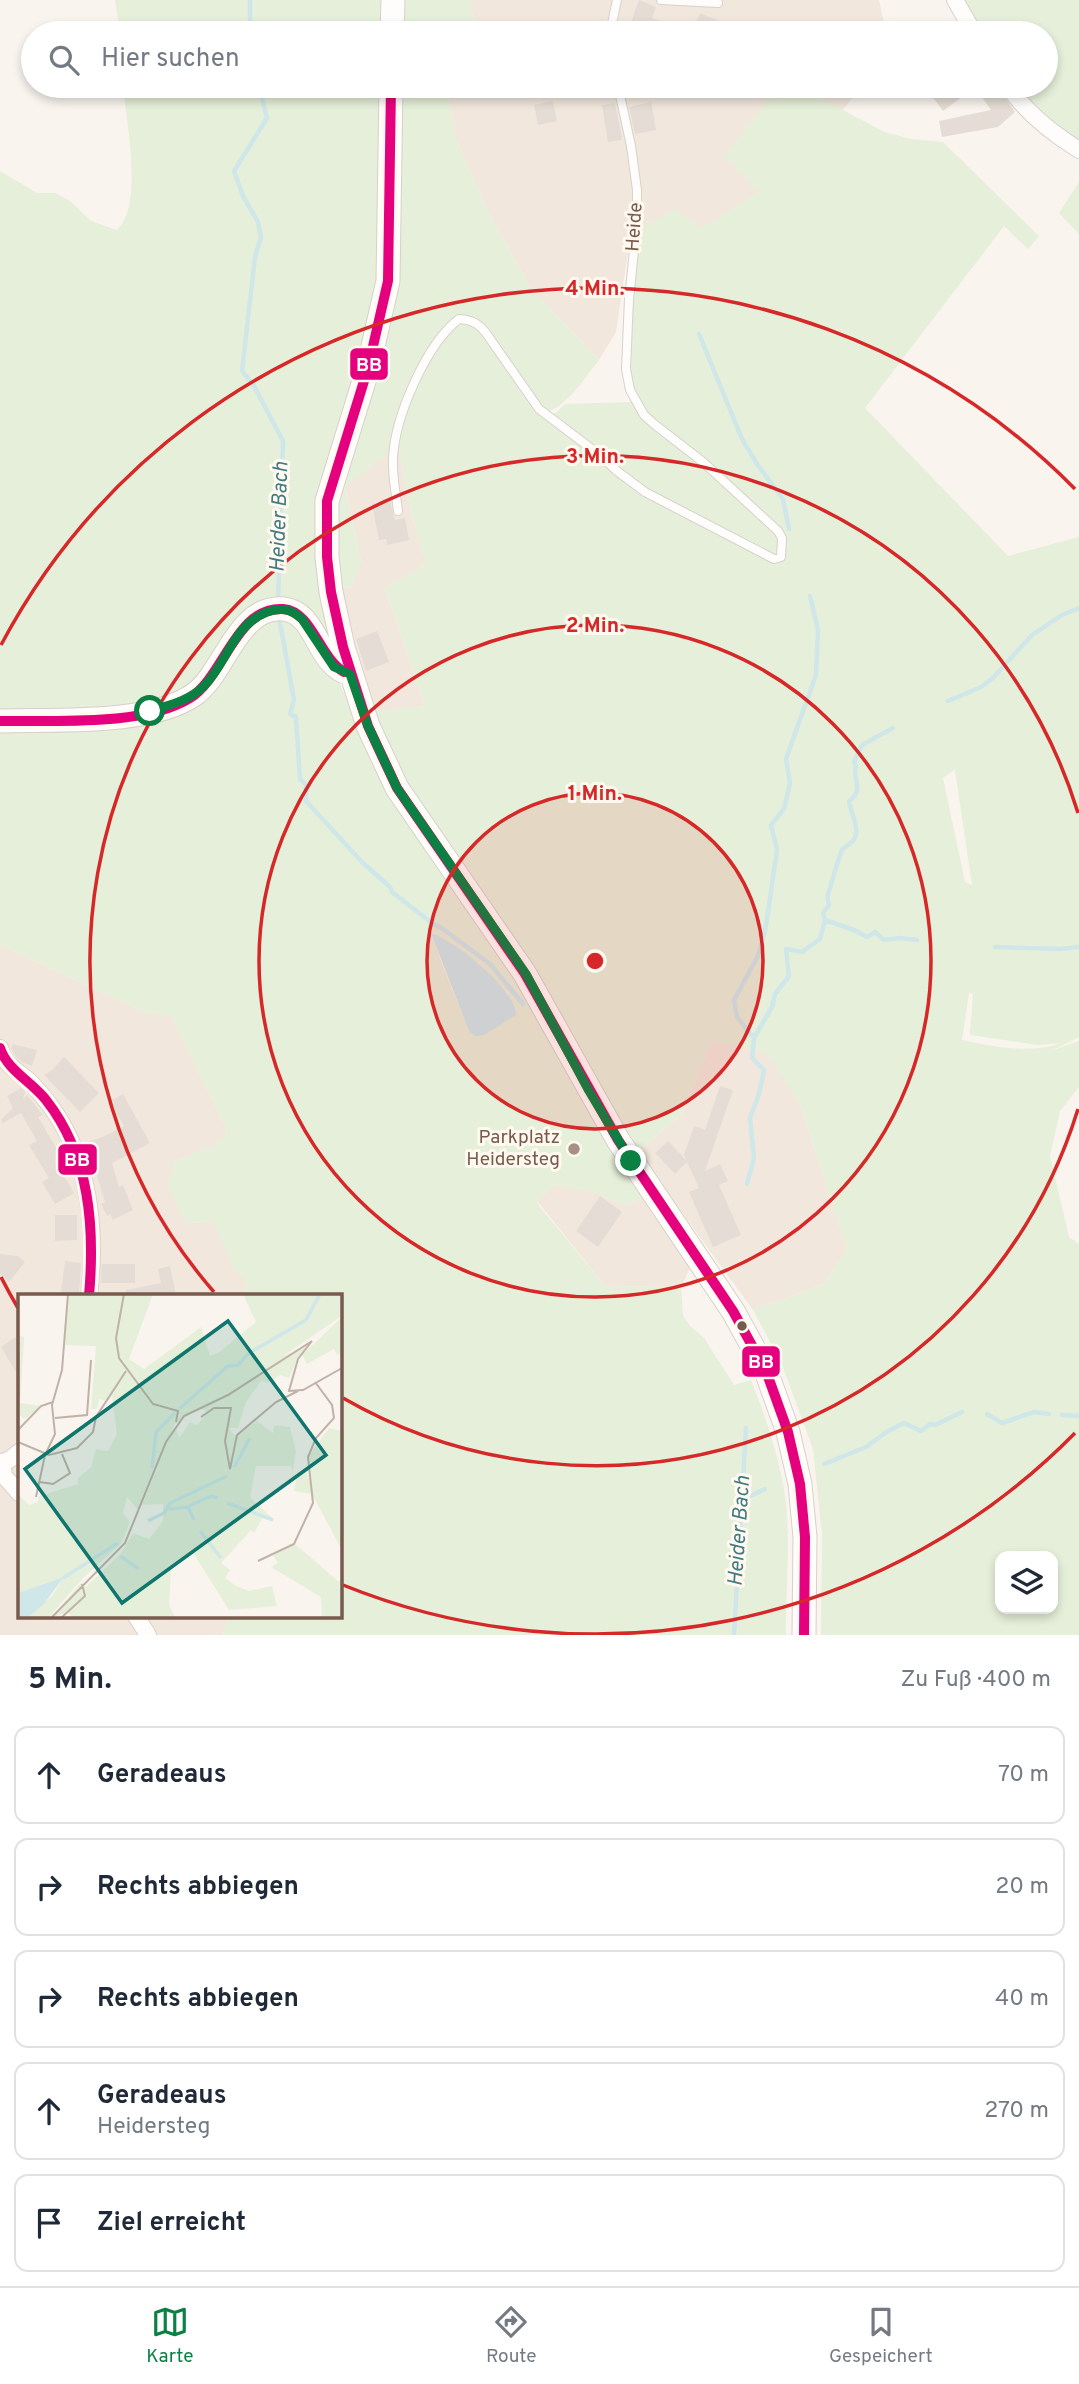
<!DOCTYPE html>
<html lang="de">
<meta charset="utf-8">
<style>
:root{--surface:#fff;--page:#f2f2f3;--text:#1f2937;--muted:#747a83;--line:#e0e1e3;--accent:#0b8043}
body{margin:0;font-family:Overpass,sans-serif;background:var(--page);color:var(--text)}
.controls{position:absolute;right:21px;bottom:21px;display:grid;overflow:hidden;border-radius:14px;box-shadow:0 4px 10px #0003}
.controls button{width:63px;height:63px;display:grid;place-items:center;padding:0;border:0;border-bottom:2px solid var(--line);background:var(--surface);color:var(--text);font:35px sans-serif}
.stop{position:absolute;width:21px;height:21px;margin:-16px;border:5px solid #0b8043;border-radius:50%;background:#fff}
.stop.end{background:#0b8043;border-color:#fff;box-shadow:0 2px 7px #0008}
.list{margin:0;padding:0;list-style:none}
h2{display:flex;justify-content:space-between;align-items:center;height:91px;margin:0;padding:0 28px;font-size:30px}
h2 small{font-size:23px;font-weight:400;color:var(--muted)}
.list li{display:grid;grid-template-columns:46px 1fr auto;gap:21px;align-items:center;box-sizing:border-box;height:98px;margin:0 14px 14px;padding:0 14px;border:2px solid var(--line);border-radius:14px}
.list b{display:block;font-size:26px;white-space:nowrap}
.list p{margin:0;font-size:23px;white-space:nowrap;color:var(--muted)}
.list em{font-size:23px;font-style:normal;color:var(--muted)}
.icon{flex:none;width:38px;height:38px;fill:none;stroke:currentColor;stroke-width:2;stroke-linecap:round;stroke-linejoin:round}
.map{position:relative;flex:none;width:1079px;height:1635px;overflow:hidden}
.search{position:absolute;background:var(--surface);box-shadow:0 4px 10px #0003;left:21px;right:21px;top:21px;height:77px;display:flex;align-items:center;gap:18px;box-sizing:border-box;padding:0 24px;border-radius:38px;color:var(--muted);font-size:26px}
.sheet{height:651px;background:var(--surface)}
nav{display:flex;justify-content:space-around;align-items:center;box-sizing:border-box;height:98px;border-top:2px solid var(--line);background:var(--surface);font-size:19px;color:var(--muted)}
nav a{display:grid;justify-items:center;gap:4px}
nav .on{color:var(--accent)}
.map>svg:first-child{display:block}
.residential{fill:#f1e7dc}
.green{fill:#e6efd9;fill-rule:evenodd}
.water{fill:#cfe7e9}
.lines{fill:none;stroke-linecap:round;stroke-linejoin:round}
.stream{stroke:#cfe7e9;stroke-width:4.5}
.building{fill:#e5ddd5}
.service-casing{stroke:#d8d1cc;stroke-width:10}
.minor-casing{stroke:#d8d1cc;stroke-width:18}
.secondary-casing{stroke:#d8d0ca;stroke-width:25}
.service{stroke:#fefdfc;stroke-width:8}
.minor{stroke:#fefdfc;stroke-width:16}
.secondary{stroke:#fefdfc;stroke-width:23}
.bus-1-casing{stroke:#fff9f0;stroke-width:16}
.bus-1{stroke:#e5007d;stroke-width:10}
.route{stroke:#0b8043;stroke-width:9}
.ring{fill:none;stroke:#d62828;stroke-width:3.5}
.poi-dot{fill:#a59185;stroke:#fff9f0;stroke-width:2.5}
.bus-dot{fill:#785b4c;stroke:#fff9f0;stroke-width:2.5}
.labels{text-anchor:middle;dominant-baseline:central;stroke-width:6;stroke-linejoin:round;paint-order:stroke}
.street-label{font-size:19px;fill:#785b4c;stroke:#fff9f0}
.poi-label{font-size:19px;fill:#785b4c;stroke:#fff9f0;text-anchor:end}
.water-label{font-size:21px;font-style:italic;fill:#437b83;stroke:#fff9f0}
.inset-river{fill:none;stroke:#cfe7e9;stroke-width:3.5}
.inset-road{fill:none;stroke:#c1b2a8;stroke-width:2}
.view{fill:#0f766e;fill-opacity:0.15;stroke:#0f766e;stroke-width:3.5}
.inset-edge{fill:none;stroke:#785b4c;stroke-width:3.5}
.centre{fill:#d62828;stroke:#fff9f0;stroke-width:3.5}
.ring-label{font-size:21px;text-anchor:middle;font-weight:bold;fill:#d62828;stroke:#fff9f0;stroke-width:6;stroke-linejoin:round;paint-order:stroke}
.line-badge{stroke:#fff9f0;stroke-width:2.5}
.badge-label{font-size:19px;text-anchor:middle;font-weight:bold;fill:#fff}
</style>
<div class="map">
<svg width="1079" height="1635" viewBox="0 0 1079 1635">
<rect width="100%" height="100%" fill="#f9f4ee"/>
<path class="residential" d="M470,0H879L886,33H476Z
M446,86H785L778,89L759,192L702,229L638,230L632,225L616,332L599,360L532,290L491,218L456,139Z
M798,86H862L842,111Z
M392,449H399L410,509L426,564L385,588L425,706L380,712L358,680L332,584L351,588L361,561L345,487Z
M0,945L142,1011L171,1016L227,1130L221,1143L174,1162L188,1223L213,1221L244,1278L246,1295L19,1296V1616H228L223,1635H0Z
M712,1041L768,1053L800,1103L847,1249L824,1284L753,1310L638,1152L682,1114Z
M554,1185L591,1191L626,1206L646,1196L690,1268L681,1287L605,1286L537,1201Z"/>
<path class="green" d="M115,0H390L392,33H120Z
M395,0H470L476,33H394Z
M958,0H1079V146L1011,86H1046V33H977Z
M123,86H446L456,139L491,218L532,290L599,360C587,375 565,409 546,412L545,416L557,412L565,404L631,402L632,296L638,230L674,209L702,228L759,192L724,156L778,89L785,86H798L884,132L911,139L943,142L1039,236L1028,249L1004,226L865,408L1008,556L1079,537V1037L1051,1051L1079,1041V1087L1060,1111L1050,1156L1069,1237L1079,1244V1635H821L822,1534L813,1449L781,1362L753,1310L824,1284L847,1249L800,1103L768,1054L712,1041L682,1114L638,1152L418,811L358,680L380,711L425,706L385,588L426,564L410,509L399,449H392L345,488L361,561L351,588L331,582L343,647L309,627L275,610L190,698L0,720V171L37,193H55L70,201L91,221L117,230C144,206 126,119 123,86ZM954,770H955L972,885L965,882L943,778ZM969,993L973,994L970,1035L1038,1045L1062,1043C1028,1054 996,1047 962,1040ZM1000,1556H1053V1609H1000Z
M1079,182V234L1059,213Z
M286,613L336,675L376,765L528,986L646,1196L626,1206L591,1191L554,1185L537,1201L540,1207L605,1286L681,1287L683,1315L690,1326L704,1338L734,1385L751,1380C765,1415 777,1451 784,1489C792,1537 785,1587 786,1635H223L228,1616H340V1296L246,1295L244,1279L234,1270L213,1221L188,1223L180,1213L168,1184L174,1162L220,1143L227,1130L171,1016L142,1011L0,945V725L158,713L238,638ZM432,933L480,964L509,994L469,1031L441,962Z"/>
<path class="water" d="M431,933C455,941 516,989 516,1015L484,1035L475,1036L469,1031Z"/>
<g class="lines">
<path class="stream" d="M250,0V33
M262,86L261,94L267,118L234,171L243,196L258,222L261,237L255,257L242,371L253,384L283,441L278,601
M699,334L742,439L757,464L783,499L789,529
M279,617L294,700L290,714L296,717L300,779L306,785V801L362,862L390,887L392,892L433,924L443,929L490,964L523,1004
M948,701L981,687L993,678L1032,635L1062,615L1079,608
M825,920L823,913L829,905C828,900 827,898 828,894C830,888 840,853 842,850C847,844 854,844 856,834C858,823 850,812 849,801C865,790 852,779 856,766L854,762L862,745L893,728
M995,947L1060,949L1079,947
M754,1038L772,1007L775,994L789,976L786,949L802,952L820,939L825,920L854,930L867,937L875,932L884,940L900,938L917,940
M747,1184L754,1158L750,1118L759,1094L764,1070L752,1058L754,1038L737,1017L734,1000L758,956L766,926L777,850L771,825L784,809L790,783L786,759L816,675L818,630L810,596
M987,1414L1002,1423L1034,1412L1049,1414
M1062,1415L1079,1416
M824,1464L866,1447L885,1433L904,1423L921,1431L930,1424L935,1425L962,1412
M742,1500L765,1489
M734,1635L746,1428"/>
</g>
<path class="building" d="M639,0L656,7L652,18L690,33H652L630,25Z
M700,13L717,20L712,33H692Z
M947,86H997L1015,112L998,127L942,137L939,121L991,110L975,87L943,111L932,96Z
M553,101L557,121L538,125L534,105Z
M651,102L656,130L635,134L629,107Z
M615,103L622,137L621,140L608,142L602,105Z
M390,500L395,520L405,518L409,540L387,545L386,539L379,540L372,504Z
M377,631L389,662L366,671L356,639Z
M12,1044L37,1050L32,1066L24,1063L16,1057L11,1048Z
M64,1057L99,1093L80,1112L44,1075L51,1071Z
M720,1086L733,1090L705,1171L720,1164L728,1181L719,1185L741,1235L713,1247L689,1192L699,1188L687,1162L675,1174L655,1153L668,1141L687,1161L684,1155L694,1126L705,1130Z
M21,1088L25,1092L23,1099L27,1095L43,1115L38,1117L61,1156L55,1160L74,1193L55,1204L42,1182L49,1178L29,1145L37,1141L21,1113L3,1123L1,1120L13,1108L7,1096Z
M123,1094L150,1143L112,1163L119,1187L123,1185L133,1210L113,1220L110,1214L107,1216L101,1204L105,1202L87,1142L103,1137L124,1126L110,1101Z
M600,1196L622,1212L598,1247L576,1231Z
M55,1215H77V1240L55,1241Z
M0,1254L18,1256L25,1262L9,1282L0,1274Z
M65,1261L81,1263L79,1295L61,1293Z
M102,1264H135V1283H101Z
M170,1266L176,1296H126V1290L161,1283L158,1269Z
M16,1337L19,1344V1377L1,1347Z"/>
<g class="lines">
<defs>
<path id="service" d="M661,0L718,3
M610,33L617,0
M398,511C396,494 392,475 393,458C395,417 426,344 459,319C472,320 478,323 486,333L539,409L601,456L617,471L645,492L774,559L781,557L782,538L778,531L703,462L654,424L644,415L630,390L626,369L629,299L637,221V190L631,146L618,86"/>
<path id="minor" d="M955,0L974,33
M1008,86C1026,113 1052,133 1079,150
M0,1048C4,1066 19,1071 31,1083C37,1089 44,1097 49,1104C90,1158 97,1230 89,1296
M2,1462L4,1476L19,1493
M2,1462L9,1460L19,1452
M136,1616L148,1635"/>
<path id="secondary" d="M392,33L393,0
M391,86L388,281L368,368L327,501V557L331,592L343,647L368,726L397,788L525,974L618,1140L733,1311L766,1371L788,1432L800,1484L805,1537L804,1635
M0,721C54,719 150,726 195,694C225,672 238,604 284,609C318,613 316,665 350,674"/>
</defs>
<use href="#service" class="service-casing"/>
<use href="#minor" class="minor-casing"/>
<use href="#secondary" class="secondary-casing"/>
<use href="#service" class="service"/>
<use href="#minor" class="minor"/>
<use href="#secondary" class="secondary"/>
<defs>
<path id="bus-1" d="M391,86L388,281L368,368L327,501V557L331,592L343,647L368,726L397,788L525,974L618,1140L733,1311L766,1371L788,1432L800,1484L805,1537L804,1635
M0,721C54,720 143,727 190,698C224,677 236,606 283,609C312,611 319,657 344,672
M0,1048C7,1070 32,1082 46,1100C90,1156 95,1227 89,1296"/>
</defs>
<use href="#bus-1" class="bus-1-casing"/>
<use href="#bus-1" class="bus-1"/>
</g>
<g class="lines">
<path class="route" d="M150,711C169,705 189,701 204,686C227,663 233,625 267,612C281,607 291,609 302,619L334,667L350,674L368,726L397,788L526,974L589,1091L631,1161"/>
</g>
<circle cx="595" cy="961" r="168" fill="#d62828" fill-opacity=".12"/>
<g class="ring">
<circle cx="595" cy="961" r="168"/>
<circle cx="595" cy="961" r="336"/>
<path d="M1078 1109A505 505 0 0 1 343 1398M214 1292A505 505 0 1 1 1078 813"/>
<path d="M1075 1433A673 673 0 0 1 343 1585M18 1308A673 673 0 0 1 1 1277M1 645A673 673 0 0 1 1075 489"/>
</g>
<circle class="poi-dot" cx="574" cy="1149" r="7"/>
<circle class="bus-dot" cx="742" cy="1326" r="6"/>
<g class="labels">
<g class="street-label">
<text transform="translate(635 227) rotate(-86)">Heide</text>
</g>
<g class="poi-label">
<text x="560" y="1138">Parkplatz<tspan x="560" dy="22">Heidersteg</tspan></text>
</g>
<g class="water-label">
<text transform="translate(280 517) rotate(-88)">Heider Bach</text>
<text transform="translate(740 1531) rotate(-86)">Heider Bach</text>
</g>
</g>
<g transform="translate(18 1294)">
<rect width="324" height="324" fill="#f9f4ee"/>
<path d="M50,0H135L111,65L126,75L183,33L192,62L200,59L238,28L225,0H324L322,23L264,63L293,49L280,63L271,84L262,81L249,89L244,86L228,108L220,134H211L217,142L239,127L255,139L256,131L272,133L278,157L275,178L273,172H238L232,203L255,225L245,223L236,239L233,236L203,269L212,276L207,284L218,292L231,297L254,292L259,312L211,316L176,260H168L153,272L151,311L157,324H55L50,318L33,324L63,289L68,293L103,259L115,239L131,245L145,227V210L124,211L151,144L158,133L161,144L172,128L179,131L190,118L181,114L157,130L120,216L109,203L105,219L112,228L103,250L66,283L30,324H9L34,302L46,283L0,299V200L11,211L20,208L21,202L60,190V184L73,173L78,155L90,157L99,140L94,102L90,107L81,105L79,115H73L78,52L47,51ZM324,23V58L319,61L316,55L289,70L284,61ZM0,41L6,43L2,109L23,112L7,125L0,120ZM311,134L324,137V256L294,200L276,197L280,178H288L290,185V163ZM277,250L321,288L324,282V324H304L303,303L253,273L260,269L255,261Z" fill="#e6efd9"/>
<path d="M46,283L25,311L9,324H0V299Z" fill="#cfe7e9"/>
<path class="inset-river" d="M161,115L210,72L220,71L231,59L288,26L302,0M216,173L232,144M134,174L138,138L157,119M209,209L255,226M171,212L193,202L200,204M151,215L170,213L176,226M130,227L146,219L152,209L209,182M182,237L203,264M102,262L121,275M45,284L100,249"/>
<path class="inset-road" d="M106,0L98,44L101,64L135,110L160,117L158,128M294,47L280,65L271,97L285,96L324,74M183,123L196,114H213L207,147L212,175L219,141L258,108L280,97M37,124L69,121L73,66M0,136L23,112L35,108M0,148L31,161L59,154L75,138L78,123L108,77M22,188L35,190L52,179L44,160M18,203L27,161L37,140L34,111L44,76L50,0M240,267L276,250L295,209L290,163L298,144L316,124L314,111L297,88M33,324L107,249L148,148L166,122L210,101L294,47M43,324L67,302L64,290"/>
<path class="view" d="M210,27L308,161L104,309L7,175Z"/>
<rect width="324" height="324" class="inset-edge"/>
</g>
<circle cx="595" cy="961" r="10" class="centre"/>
<g class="ring-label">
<text x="595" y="295">4 Min.</text>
<text x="595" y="463">3 Min.</text>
<text x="595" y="632">2 Min.</text>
<text x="595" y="800">1 Min.</text>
</g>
<g class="line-badge">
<rect x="349" y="347" width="40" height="34" rx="7" fill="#e5007d"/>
<rect x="57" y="1143" width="41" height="33" rx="7" fill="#e5007d"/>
<rect x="741" y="1345" width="40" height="33" rx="7" fill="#e5007d"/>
</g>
<g class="badge-label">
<text x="369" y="371">BB</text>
<text x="77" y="1166">BB</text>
<text x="761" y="1368">BB</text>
</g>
</svg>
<div class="controls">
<button><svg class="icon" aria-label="layers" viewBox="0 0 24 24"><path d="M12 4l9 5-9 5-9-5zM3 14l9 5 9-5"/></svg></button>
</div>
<div class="stop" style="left:150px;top:711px"></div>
<div class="stop end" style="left:631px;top:1161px"></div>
<div class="search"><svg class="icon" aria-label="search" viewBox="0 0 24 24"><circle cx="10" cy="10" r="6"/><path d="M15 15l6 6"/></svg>Hier suchen</div>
</div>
<section class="sheet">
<h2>5 Min.<small>Zu Fuß · 400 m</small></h2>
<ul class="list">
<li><svg class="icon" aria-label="ahead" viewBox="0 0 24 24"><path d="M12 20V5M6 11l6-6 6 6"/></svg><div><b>Geradeaus</b></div><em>70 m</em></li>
<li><svg class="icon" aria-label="right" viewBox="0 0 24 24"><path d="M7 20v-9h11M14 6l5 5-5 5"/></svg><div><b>Rechts abbiegen</b></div><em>20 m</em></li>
<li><svg class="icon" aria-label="right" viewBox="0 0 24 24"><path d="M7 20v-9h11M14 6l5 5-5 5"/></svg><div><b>Rechts abbiegen</b></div><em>40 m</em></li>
<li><svg class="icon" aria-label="ahead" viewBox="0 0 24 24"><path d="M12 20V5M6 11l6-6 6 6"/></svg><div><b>Geradeaus</b><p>Heidersteg</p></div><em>270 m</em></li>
<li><svg class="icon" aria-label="arrive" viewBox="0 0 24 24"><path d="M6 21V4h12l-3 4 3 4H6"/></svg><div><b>Ziel erreicht</b></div></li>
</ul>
</section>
<nav>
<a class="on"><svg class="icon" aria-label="map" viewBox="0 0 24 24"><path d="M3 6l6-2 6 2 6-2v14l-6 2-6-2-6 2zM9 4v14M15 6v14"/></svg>Karte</a>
<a><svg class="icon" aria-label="directions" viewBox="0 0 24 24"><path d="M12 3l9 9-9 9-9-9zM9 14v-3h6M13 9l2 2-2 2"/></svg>Route</a>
<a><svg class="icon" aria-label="saved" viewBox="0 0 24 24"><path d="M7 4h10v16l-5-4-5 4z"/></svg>Gespeichert</a>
</nav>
